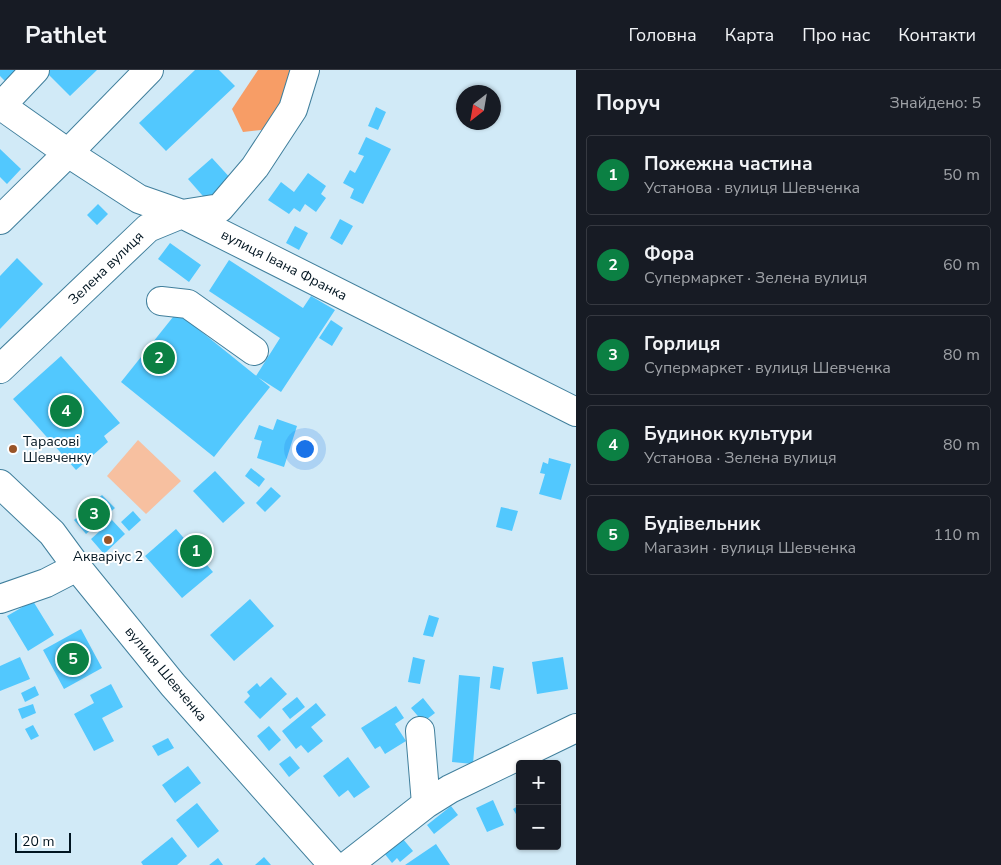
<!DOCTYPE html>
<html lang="uk">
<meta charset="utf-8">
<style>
:root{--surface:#171b24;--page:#20242c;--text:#f1f3f6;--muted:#9ea1a6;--line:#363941;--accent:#0b8043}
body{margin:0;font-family:"Nunito Sans",sans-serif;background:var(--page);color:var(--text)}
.controls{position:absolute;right:15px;bottom:15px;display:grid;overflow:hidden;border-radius:5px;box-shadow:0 1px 4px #0004}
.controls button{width:45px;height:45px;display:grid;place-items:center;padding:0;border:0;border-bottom:1px solid var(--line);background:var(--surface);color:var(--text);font:25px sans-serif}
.compass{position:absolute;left:456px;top:15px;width:45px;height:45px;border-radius:50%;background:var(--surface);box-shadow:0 1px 4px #0004;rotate:211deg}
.scale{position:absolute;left:15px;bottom:12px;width:56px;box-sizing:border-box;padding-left:5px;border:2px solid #001420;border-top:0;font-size:14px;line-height:18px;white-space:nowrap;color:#001420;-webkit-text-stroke:4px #fff;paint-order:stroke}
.you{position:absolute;left:304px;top:378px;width:18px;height:18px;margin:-12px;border:4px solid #fff;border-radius:50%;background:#1a73e8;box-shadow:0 0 0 8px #1a73e833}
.badge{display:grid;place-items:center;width:32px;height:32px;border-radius:50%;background:var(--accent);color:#fff;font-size:16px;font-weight:700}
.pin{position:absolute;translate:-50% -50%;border:2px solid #fff;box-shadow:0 1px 5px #0006}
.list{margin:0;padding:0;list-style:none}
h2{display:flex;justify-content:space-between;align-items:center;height:65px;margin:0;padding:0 20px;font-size:21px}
h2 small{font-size:16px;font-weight:400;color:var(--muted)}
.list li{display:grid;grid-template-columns:32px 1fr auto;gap:15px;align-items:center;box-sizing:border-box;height:80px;margin:0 10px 10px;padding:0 10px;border:1px solid var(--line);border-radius:5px}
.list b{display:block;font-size:19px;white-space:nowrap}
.list p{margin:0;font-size:16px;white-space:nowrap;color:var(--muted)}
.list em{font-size:16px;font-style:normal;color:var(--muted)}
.map{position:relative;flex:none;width:576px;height:795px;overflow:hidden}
header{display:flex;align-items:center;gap:30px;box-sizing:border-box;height:70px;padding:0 25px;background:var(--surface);border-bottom:1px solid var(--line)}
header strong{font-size:24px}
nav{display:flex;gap:28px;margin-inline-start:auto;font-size:18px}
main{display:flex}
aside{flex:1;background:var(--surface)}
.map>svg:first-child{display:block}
.green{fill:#f7c0a0}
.forest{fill:#f79d66}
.building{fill:#52c8fe}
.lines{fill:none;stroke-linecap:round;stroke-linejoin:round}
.minor-casing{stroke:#407f9c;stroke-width:30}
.minor{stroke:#fff;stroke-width:28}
.poi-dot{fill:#995428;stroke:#fff;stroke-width:2}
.labels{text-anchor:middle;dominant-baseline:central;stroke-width:4;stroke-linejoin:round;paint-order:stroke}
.street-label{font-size:14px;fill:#001420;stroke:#fff}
.poi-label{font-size:14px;fill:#001420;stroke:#fff;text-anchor:start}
</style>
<header>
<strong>Pathlet</strong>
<nav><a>Головна</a><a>Карта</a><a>Про нас</a><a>Контакти</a></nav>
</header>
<main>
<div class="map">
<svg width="576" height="795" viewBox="0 0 576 795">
<rect width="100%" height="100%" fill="#d1eaf7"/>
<path class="green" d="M138,370L181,411L146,444L107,406Z"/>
<path class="forest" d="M258,0H308L270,59L243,62L232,39Z"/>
<path class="building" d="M0,0H20L7,13L0,6Z
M44,0H97L70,26Z
M195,0H219L235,16L166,81L139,53Z
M376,37L386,42L378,60L368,56Z
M366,67L391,79L363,134L350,128L354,119L343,113L350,100L355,103L364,86L358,84Z
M0,79L21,99L7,114L0,107Z
M212,88L233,111L209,133L188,109Z
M308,103L326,116L321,124L326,128L316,142L305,134L300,142L294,138L289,144L268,130L281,112L294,122Z
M98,134L108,144L97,155L87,145Z
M340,149L353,156L342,175L330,168Z
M295,156L308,163L299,180L286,173Z
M170,173L201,195L189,212L158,189Z
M17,188L43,214L0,259V206Z
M229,190L303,238L311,226L335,240L281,322L256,306L280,268L209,221Z
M177,242L270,317L214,387L121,312Z
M331,250L343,258L332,276L319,268Z
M61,286L120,353L104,366L108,372L76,400L13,329Z
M277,349L297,356L284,397L257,388L262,371L254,369L259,355L273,360Z
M549,388L571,394L561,430L539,424L545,404L540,403L543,392L548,394Z
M251,398L265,409L259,417L245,406Z
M215,401L245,433L223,453L193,421Z
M271,417L281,426L265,442L256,433Z
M102,425L115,438L86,464L74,450Z
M501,437L518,441L512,461L496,457Z
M133,441L141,450L129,461L121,452Z
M112,450L125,464L104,484L91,469Z
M176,459L213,502L182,528L145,486Z
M250,529L274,556L234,591L210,565Z
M33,531L54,565L28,581L7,546Z
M429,545L439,548L433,567L423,565Z
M81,559L102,598L64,619L43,580Z
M20,587L30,609L0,621V596Z
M413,587L425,590L420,614L408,612Z
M563,587L568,619L537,624L532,592Z
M493,596L504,598L500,620L490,618Z
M459,605L480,607L473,694L452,692Z
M271,607L287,624L260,649L244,632L250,626L247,622L257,613L260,617Z
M111,614L123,637L102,648L114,671L94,681L74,644L94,633L90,625Z
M35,616L39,625L25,632L21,623Z
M297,627L305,637L290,649L282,639Z
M423,628L435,643L423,652L411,638Z
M316,633L326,645L311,657L323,671L308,683L301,675L296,679L282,661Z
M33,634L36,643L22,649L18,639Z
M396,636L404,648L395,654L406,671L385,684L380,676L375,679L361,658Z
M33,655L39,666L31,670L25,659Z
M269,656L281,670L269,681L257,666Z
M168,668L174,678L158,686L152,676Z
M290,686L300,698L289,707L279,694Z
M348,687L370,717L354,728L348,720L339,727L323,706Z
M188,696L201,713L175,733L162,715Z
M493,730L504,755L487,762L476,738Z
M197,733L219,761L198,778L176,750Z
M520,735V751L513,739Z
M451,736L458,745L434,764L427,755Z
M172,767L187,786L177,795H143L141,792Z
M403,769L413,781L400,792L397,788L392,793L384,783Z
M436,774L450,795H405Z
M264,787L271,795H255Z
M218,788L223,795H209Z"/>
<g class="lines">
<defs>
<path id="minor" d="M0,35L68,83L139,129L182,144L576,342
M1,36L35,0
M0,150L68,83L149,0
M161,231L188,234L254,281
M0,299L148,158L182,144L220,138L255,97L293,39L305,0
M0,414L52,463L77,497L173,615L333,795
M0,529L46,513L77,497
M420,661L426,734
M348,795L426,734L450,719L576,658"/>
</defs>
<use href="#minor" class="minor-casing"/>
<use href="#minor" class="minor"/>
</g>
<g class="poi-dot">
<circle cx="13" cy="379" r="5"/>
<circle cx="108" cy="470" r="5"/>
</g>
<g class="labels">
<g class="street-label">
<text transform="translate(284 195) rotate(27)">вулиця Івана Франка</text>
<text transform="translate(106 198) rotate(-44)">Зелена вулиця</text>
<text transform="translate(166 604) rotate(50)">вулиця Шевченка</text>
</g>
<g class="poi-label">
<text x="23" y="371">Тарасові<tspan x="23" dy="16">Шевченку</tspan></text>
<text x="108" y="486" text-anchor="middle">Акваріус 2</text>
</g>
</g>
</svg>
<div class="controls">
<button>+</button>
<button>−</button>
</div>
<svg class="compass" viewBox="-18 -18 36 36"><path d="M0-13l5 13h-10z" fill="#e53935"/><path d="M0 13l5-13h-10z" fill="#9ea1a6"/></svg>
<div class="scale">20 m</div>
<div class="you"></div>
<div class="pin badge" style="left:196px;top:481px">1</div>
<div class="pin badge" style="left:159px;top:288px">2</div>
<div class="pin badge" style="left:94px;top:444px">3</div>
<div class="pin badge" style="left:66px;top:341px">4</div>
<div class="pin badge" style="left:73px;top:589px">5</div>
</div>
<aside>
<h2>Поруч<small>Знайдено: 5</small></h2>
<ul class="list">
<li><span class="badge">1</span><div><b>Пожежна частина</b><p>Установа · вулиця Шевченка</p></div><em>50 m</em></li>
<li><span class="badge">2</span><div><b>Фора</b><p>Супермаркет · Зелена вулиця</p></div><em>60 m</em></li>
<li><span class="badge">3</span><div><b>Горлиця</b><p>Супермаркет · вулиця Шевченка</p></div><em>80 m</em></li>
<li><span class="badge">4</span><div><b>Будинок культури</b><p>Установа · Зелена вулиця</p></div><em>80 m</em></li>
<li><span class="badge">5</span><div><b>Будівельник</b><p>Магазин · вулиця Шевченка</p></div><em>110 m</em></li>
</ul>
</aside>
</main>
